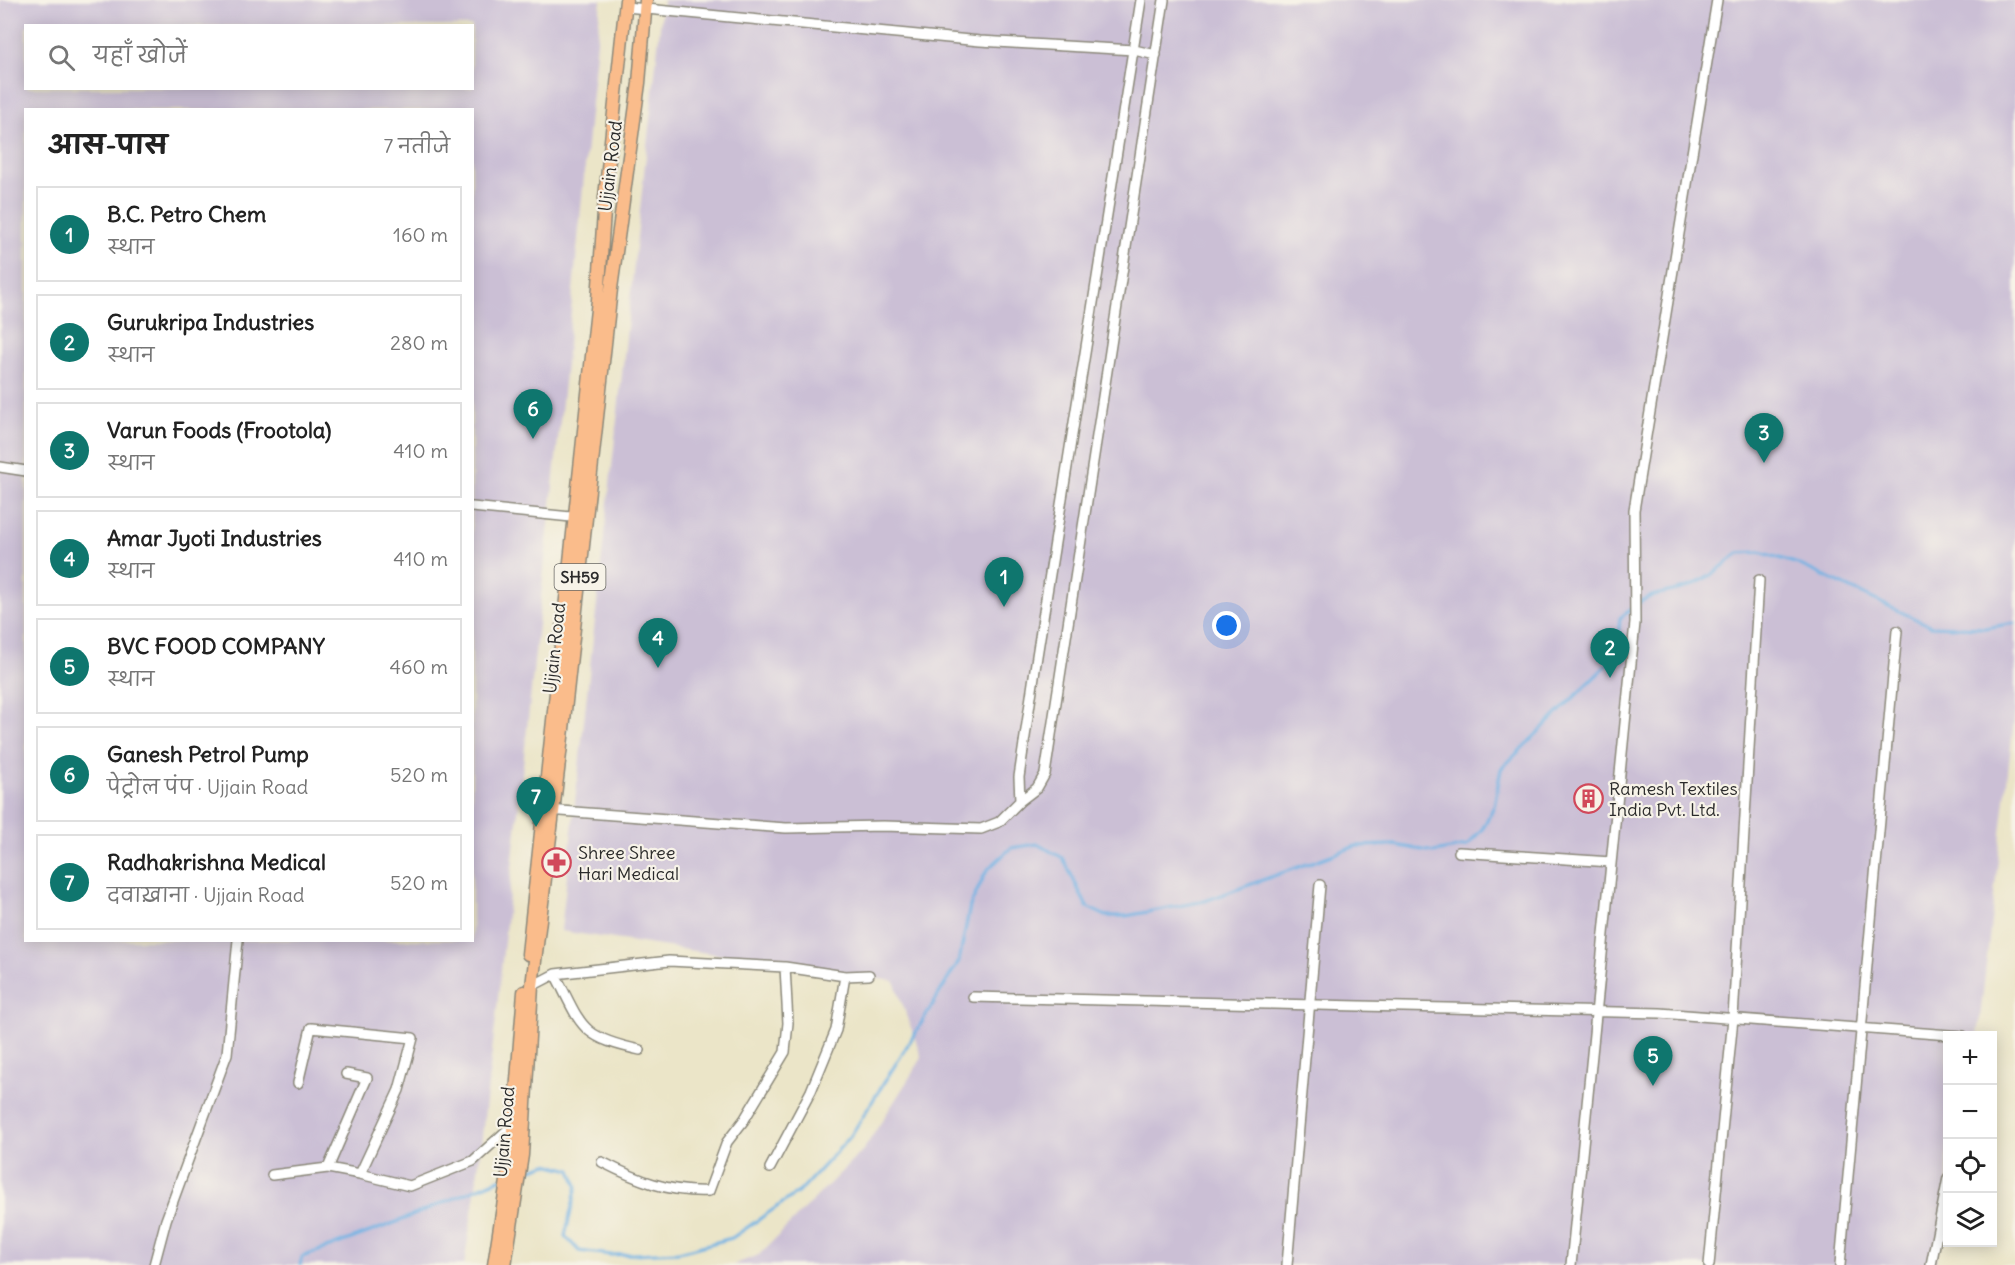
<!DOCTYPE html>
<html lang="hi">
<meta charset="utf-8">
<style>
:root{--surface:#fff;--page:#f6f6f6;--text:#222;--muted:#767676;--line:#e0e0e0;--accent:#0f766e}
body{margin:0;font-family:Delius,"Playpen Sans Deva",sans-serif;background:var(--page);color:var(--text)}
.controls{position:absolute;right:18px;bottom:18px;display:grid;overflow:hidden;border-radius:0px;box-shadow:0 3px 15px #0003}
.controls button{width:54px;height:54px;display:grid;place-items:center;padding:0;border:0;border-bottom:2px solid var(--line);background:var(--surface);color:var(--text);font:30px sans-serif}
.you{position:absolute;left:1227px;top:626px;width:21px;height:21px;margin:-15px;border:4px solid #fff;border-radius:50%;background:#1a73e8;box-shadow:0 0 0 9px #1a73e833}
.badge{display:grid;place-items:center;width:39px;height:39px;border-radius:50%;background:var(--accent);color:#fff;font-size:20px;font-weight:700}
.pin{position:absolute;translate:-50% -50px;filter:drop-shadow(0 2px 3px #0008)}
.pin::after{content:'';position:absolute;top:32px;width:21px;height:18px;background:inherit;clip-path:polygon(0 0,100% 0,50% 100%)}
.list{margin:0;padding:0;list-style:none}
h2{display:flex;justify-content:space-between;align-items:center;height:78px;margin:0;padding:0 24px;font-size:26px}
h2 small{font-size:20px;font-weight:400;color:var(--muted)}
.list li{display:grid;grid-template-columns:39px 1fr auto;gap:18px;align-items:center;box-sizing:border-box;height:96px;margin:0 12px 12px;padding:0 12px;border:2px solid var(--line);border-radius:0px}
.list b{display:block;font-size:22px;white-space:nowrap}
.list p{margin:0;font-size:20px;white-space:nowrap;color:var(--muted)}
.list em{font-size:20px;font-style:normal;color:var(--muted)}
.icon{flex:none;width:33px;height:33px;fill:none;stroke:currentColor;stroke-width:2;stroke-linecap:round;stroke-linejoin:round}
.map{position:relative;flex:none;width:2015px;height:1265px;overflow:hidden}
.search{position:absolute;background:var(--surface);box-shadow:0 3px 15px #0003;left:24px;top:24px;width:450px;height:66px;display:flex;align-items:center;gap:15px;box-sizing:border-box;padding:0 21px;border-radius:0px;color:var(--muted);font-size:22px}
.panel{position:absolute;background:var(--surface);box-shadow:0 3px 15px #0003;left:24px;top:108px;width:450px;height:834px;border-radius:0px}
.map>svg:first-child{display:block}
.industrial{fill:#cbbfd5;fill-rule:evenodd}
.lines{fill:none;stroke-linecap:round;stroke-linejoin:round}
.stream{stroke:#6fb2e4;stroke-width:3}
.minor-casing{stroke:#8b887a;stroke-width:12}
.major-casing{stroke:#8b887a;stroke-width:15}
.minor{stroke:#fff;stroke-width:9}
.major{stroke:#fabc8b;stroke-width:12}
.labels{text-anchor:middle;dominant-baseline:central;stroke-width:4.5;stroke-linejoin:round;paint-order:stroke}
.shield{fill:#f7f3e8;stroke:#686764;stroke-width:1.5}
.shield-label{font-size:16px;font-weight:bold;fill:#2b2b2b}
.street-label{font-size:18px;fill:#2b2b2b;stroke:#f7f3e8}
.poi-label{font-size:18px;fill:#2b2b2b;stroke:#f7f3e8;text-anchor:start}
</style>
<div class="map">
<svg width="2015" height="1265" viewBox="0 0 2015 1265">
<rect width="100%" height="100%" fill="#f7f3e8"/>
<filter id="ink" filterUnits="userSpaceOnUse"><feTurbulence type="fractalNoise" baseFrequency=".0167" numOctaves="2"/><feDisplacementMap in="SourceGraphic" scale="12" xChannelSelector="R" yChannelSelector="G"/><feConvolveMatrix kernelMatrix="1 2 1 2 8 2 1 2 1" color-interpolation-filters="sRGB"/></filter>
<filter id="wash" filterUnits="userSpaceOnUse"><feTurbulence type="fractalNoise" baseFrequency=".008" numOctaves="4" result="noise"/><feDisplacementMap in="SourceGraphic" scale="24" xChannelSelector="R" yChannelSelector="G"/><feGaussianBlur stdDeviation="1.35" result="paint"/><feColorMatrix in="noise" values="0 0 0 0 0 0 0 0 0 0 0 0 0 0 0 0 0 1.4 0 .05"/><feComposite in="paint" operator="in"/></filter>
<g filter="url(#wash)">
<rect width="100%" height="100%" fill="#ebe5c8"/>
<path class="industrial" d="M0,0H601L565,374L495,1026L476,1186L464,1265H0ZM26,26H472V88H26ZM26,110H472V940H26Z
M663,0H2015V711L1978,1035L1948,1036L1947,1203L1935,1265H733L759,1255L864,1149L922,1058L894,981L561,931Z"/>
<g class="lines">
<path class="stream" d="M1636,605C1650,593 1668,593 1685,588C1706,581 1722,567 1739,553L1760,552L1798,564L1931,626L1985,628L2015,623
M523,1172L547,1164L571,1170L577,1186L565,1236L579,1251L611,1255L679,1252L732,1238L800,1191L850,1137L922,1022L959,961L970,906L987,870L1011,848L1037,844L1063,858L1087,907L1106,916H1126L1205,901L1356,846L1395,845L1434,852L1467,846L1483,828L1494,806L1501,769L1616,656L1620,618L1631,609
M300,1265L302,1257L397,1222L505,1177"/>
</g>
</g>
<g filter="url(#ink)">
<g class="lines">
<defs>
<path id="minor" d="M626,7L980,41L1134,50L1156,55
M0,467L26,471
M472,507L581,518
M1020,801L1019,777L1037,656L1141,0
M548,810L786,828L883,826L981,829L999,822L1020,801L1037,788L1045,774L1164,0
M1459,852L1611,862
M555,974C582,1026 579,1037 640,1050
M532,986L555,974L669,961L785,967L845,976L869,975
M973,997L1660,1013L1963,1036
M298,1083L311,1028L413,1038L399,1090L360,1174L410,1186L473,1161L514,1124
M602,1162C637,1180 669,1193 709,1191L727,1142L744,1120L785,1052L788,1023L785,967
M328,1168L367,1078L346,1074
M770,1168L811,1091L836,1030L845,976
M272,1175L328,1168L360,1174
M154,1265L166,1220L227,1054L238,940
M1287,1265L1320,885
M1571,1265L1635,623L1634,510L1717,0
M1709,1265L1733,1018L1759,580
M1840,1265L1897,631
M1931,1265L1948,1178"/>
<path id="major" d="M528,954L598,300L605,197L626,0
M494,1265L511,1155L524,992
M505,1265L522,1155L532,986L563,729L611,289L639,83L646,0"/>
</defs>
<use href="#minor" class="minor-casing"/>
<use href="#major" class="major-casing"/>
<use href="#minor" class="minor"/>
<use href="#major" class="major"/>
</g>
</g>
<defs>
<symbol id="building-ring" viewBox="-11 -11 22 22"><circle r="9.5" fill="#f7f3e8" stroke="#d1495b" stroke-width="1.5"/><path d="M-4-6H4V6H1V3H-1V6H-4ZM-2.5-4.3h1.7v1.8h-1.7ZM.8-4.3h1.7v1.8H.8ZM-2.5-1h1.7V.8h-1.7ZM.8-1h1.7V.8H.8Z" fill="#d1495b"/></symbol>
<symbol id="pharmacy-ring" viewBox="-11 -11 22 22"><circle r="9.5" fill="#f7f3e8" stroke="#d1495b" stroke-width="1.5"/><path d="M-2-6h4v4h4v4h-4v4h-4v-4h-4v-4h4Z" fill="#d1495b"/></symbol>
</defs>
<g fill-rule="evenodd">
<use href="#building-ring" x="1572" y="782" width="33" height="33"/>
<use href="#pharmacy-ring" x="540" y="846" width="33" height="33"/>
</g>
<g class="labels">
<rect class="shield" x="554.5" y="564" width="51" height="26" rx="4.5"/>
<g class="shield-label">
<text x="580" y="577">SH59</text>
</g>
<g class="street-label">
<text transform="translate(610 166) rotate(-83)">Ujjain Road</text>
<text transform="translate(554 648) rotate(-84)">Ujjain Road</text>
<text transform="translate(504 1132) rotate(-85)">Ujjain Road</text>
</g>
<g class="poi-label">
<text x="1609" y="788">Ramesh Textiles<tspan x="1609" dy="21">India Pvt. Ltd.</tspan></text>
<text x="578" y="852">Shree Shree<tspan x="578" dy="21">Hari Medical</tspan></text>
</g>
</g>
</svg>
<div class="controls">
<button>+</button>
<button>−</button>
<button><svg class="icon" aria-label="locate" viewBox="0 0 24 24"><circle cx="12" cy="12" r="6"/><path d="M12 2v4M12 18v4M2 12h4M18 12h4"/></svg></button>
<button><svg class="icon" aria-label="layers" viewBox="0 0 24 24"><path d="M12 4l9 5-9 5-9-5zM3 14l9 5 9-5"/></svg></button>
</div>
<div class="you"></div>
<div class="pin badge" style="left:1004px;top:607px">1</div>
<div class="pin badge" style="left:1610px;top:678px">2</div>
<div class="pin badge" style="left:1764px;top:463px">3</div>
<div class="pin badge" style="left:658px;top:668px">4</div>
<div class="pin badge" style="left:1653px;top:1086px">5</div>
<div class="pin badge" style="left:533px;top:439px">6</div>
<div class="pin badge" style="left:536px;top:827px">7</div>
<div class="search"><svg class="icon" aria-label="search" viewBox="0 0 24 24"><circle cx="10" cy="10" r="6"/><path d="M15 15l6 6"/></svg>यहाँ खोजें</div>
<section class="panel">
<h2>आस-पास<small>7 नतीजे</small></h2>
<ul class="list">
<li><span class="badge">1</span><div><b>B.C. Petro Chem</b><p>स्थान</p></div><em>160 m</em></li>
<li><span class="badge">2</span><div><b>Gurukripa Industries</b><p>स्थान</p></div><em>280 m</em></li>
<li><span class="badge">3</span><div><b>Varun Foods (Frootola)</b><p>स्थान</p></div><em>410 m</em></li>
<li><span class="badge">4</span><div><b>Amar Jyoti Industries</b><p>स्थान</p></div><em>410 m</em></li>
<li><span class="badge">5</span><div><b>BVC FOOD COMPANY</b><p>स्थान</p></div><em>460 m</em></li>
<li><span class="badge">6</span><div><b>Ganesh Petrol Pump</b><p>पेट्रोल पंप · Ujjain Road</p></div><em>520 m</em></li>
<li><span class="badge">7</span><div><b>Radhakrishna Medical</b><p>दवाख़ाना · Ujjain Road</p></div><em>520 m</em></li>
</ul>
</section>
</div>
